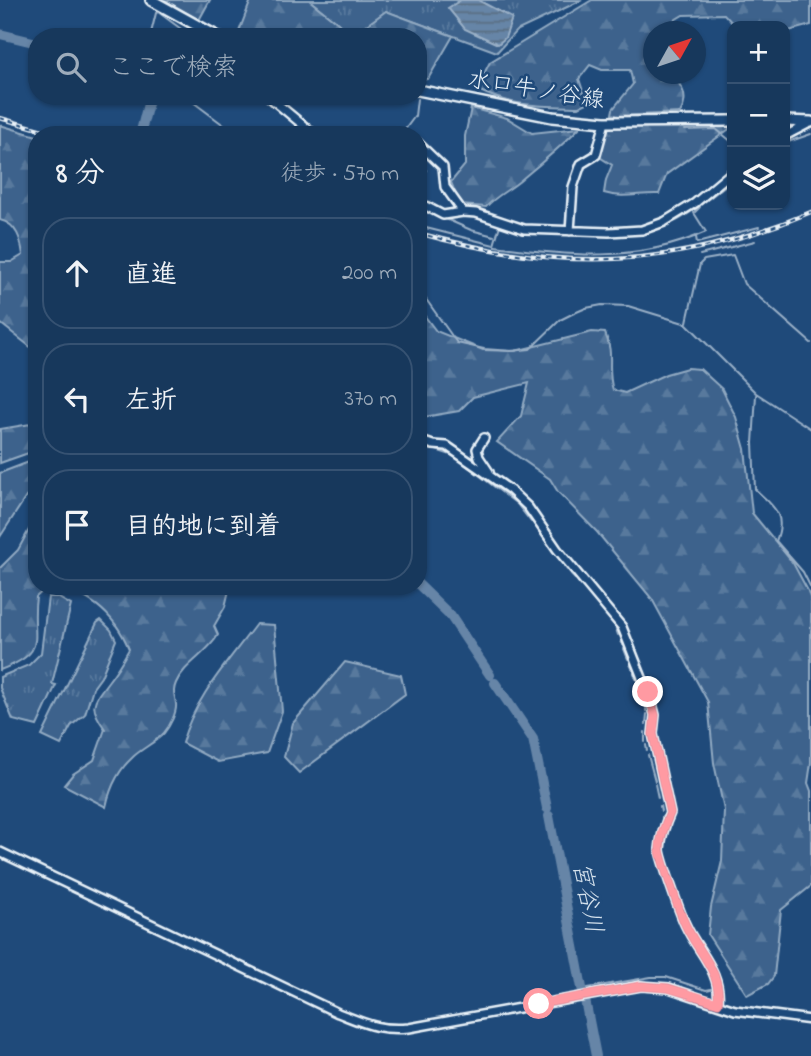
<!DOCTYPE html>
<html lang="ja">
<meta charset="utf-8">
<style>
:root{--surface:#17385c;--page:#203f62;--text:#f1f3f6;--muted:#9eacbb;--line:#365272}
body{margin:0;font-family:"Indie Flower","Klee One",sans-serif;background:var(--page);color:var(--text)}
.controls{position:absolute;right:21px;top:21px;display:grid;overflow:hidden;border-radius:14px;box-shadow:0 2px 5px #0004}
.controls button{width:63px;height:63px;display:grid;place-items:center;padding:0;border:0;border-bottom:2px solid var(--line);background:var(--surface);color:var(--text);font:35px sans-serif}
.compass{position:absolute;left:643px;top:21px;width:63px;height:63px;border-radius:50%;background:var(--surface);box-shadow:0 2px 5px #0004;rotate:50deg}
.stop{position:absolute;width:21px;height:21px;margin:-16px;border:5px solid #ff9aa2;border-radius:50%;background:#fff}
.stop.end{background:#ff9aa2;border-color:#fff;box-shadow:0 2px 7px #0008}
.list{margin:0;padding:0;list-style:none}
h2{display:flex;justify-content:space-between;align-items:center;height:91px;margin:0;padding:0 28px;font-size:30px}
h2 small{font-size:23px;font-weight:400;color:var(--muted)}
.list li{display:grid;grid-template-columns:46px 1fr auto;gap:21px;align-items:center;box-sizing:border-box;height:112px;margin:0 14px 14px;padding:0 14px;border:2px solid var(--line);border-radius:28px}
.list b{display:block;font-size:26px;white-space:nowrap}
.list em{font-size:23px;font-style:normal;color:var(--muted)}
.icon{flex:none;width:38px;height:38px;fill:none;stroke:currentColor;stroke-width:2;stroke-linecap:round;stroke-linejoin:round}
.map{position:relative;flex:none;width:811px;height:1056px;overflow:hidden}
.search{position:absolute;background:var(--surface);box-shadow:0 2px 5px #0004;left:28px;top:28px;width:399px;height:77px;display:flex;align-items:center;gap:18px;box-sizing:border-box;padding:0 24px;border-radius:28px;color:var(--muted);font-size:26px}
.panel{position:absolute;background:var(--surface);box-shadow:0 2px 5px #0004;left:28px;top:126px;width:399px;height:469px;border-radius:28px}
.map>svg:first-child{display:block}
.grass{fill:url(#grass-tufts);stroke:#92aac2;stroke-width:2}
.forest{fill:url(#forest-firs);stroke:#92aac2;stroke-width:2}
.water{fill:url(#water-rules);stroke:#9ab0c7;stroke-width:2}
.lines{fill:none;stroke-linecap:round;stroke-linejoin:round}
.stream{stroke:#9ab0c7;stroke-width:2}
.river{stroke:#6685a7;stroke-width:10}
.minor-casing{stroke:#e8f1f8;stroke-width:12}
.major-casing{stroke:#e8f1f8;stroke-width:14}
.minor{stroke:#1f4a7a;stroke-width:7}
.major{stroke:#1f4a7a;stroke-width:9}
.rail-casing{stroke:#e8f1f8;stroke-width:4.5}
.rail{stroke:#1f4a7a;stroke-width:2;stroke-dasharray:5;stroke-linecap:butt}
.route{stroke:#ff9aa2;stroke-width:9}
.labels{text-anchor:middle;dominant-baseline:central;stroke-width:5;stroke-linejoin:round;paint-order:stroke}
.street-label{font-size:23px;fill:#e8f1f8;stroke:#1f4a7a}
.water-label{font-size:24px;font-style:italic;fill:#d4e1ec;stroke:#1f4a7a}
</style>
<div class="map">
<svg width="811" height="1056" viewBox="0 0 811 1056">
<defs>
<pattern id="grass-tufts" width="24" height="20" patternUnits="userSpaceOnUse" patternTransform="scale(1.75)"><rect width="24" height="20" fill="#3c628c"/><path d="M3 7l-1-3M5 7V3M7 7l1-3M15 17l-1-3M17 17v-4M19 17l1-3" fill="none" stroke="#58799d"/></pattern>
<pattern id="forest-firs" width="22" height="20" patternUnits="userSpaceOnUse" patternTransform="scale(1.75)"><rect width="22" height="20" fill="#3c628c"/><path d="M5 1l3.5 6h-7zM16 11l3.5 6h-7z" fill="#58799d"/></pattern>
<pattern id="water-rules" width="6" height="5" patternUnits="userSpaceOnUse" patternTransform="scale(1.75)"><rect width="6" height="5" fill="#6685a7"/><path d="M0 2.5h6" fill="none" stroke="#596d82"/></pattern>
</defs>
<rect width="100%" height="100%" fill="#1f4a7a"/>
<filter id="ink" filterUnits="userSpaceOnUse"><feTurbulence type="fractalNoise" baseFrequency=".0143" numOctaves="2"/><feDisplacementMap in="SourceGraphic" scale="14" xChannelSelector="R" yChannelSelector="G"/><feConvolveMatrix kernelMatrix="1 2 1 2 8 2 1 2 1" color-interpolation-filters="sRGB"/></filter>
<g filter="url(#ink)">
<path class="grass" d="M309,0H582L516,31L497,52L386,11L353,35Z
M48,597H57L71,605L52,684L56,685L37,726L13,720L0,688V677L29,665L41,653Z
M101,620L111,630L116,640L101,677L93,688L85,714L71,726L61,745L42,736L97,623Z"/>
<path class="forest" d="M165,0H210L199,20Z
M251,0H309L353,35L386,11L453,36L428,79L418,78V37H237Z
M592,0H811V25L785,32V26H735L724,14L683,15L648,36L653,54L654,74H671C682,86 690,97 680,113L618,116L612,114L613,109L633,84L630,70H602L590,65L579,79L587,103L579,107C541,106 511,107 476,89L490,62Z
M471,108L507,118L532,133L579,128C561,147 541,163 521,180C508,191 498,194 486,207L460,205L451,182L465,165V136Z
M0,125L37,136V361L33,349L0,323V262H11L23,255C21,240 17,224 0,220Z
M606,126L732,127L667,174L659,194C639,193 624,199 604,193L606,180L612,165L598,156Z
M418,307L436,331L483,350L515,351L592,332L605,333C615,355 606,368 613,390L625,393L666,374L687,368L700,369L722,389L736,417L745,449L752,513L793,563L808,591L811,601V763L808,783L811,791V886L781,910L774,976L768,984L747,995L708,935L711,907L722,861L724,810L714,763L708,702L652,599L597,532L558,492L550,479L497,442L521,416L529,383L473,397L459,411L418,418Z
M37,423V450L0,463V429Z
M37,459V488L26,497L0,537V473Z
M37,515V586H230L225,607L214,626L218,635C208,653 184,664 176,683C172,692 175,695 176,704C177,712 170,726 164,733C156,742 143,748 134,756C119,769 110,788 106,807L64,785L73,774L94,760L105,729C89,707 92,703 107,683C115,673 123,660 129,649C115,614 85,588 46,588L36,597C30,639 51,651 0,670V568L18,550Z
M256,624L274,625L282,711L267,753L218,762L182,743C195,697 228,662 256,624Z
M345,662L401,675L405,694L299,773L284,757L293,723Z"/>
<path class="water" d="M461,0H478L512,18L505,38L498,44L465,29L448,8Z"/>
<g class="lines">
<path class="stream" d="M150,37L156,13L158,12L192,37
M185,96L237,135
M685,130L716,129L732,142
M401,135L415,116L417,99
M785,143L811,134
M428,211L434,215
M446,219L471,230L494,236
M418,226L494,245L500,225
M627,234C670,233 695,210 727,184
M696,237L697,243L759,227
M495,246C568,256 637,263 706,232L694,213L700,207
M700,255L755,241
M418,288L457,343L484,349L511,351L530,349L560,320L572,314L586,308L602,305L628,306L687,324L756,393L811,429
M687,322L700,264L704,260L733,255L744,284L811,343
M756,395L753,443L755,489C773,506 787,514 776,541L803,572L811,588
M418,444L454,456L517,504L531,522
M564,566L567,570
M571,575L575,579
M578,582L584,588
M587,592L589,594
M591,597L597,603
M603,611L615,626L618,635
M621,641L623,645
M624,649L628,659
M630,664L632,668
M634,673L637,681
M639,685L640,689
M642,693V695
M643,698L644,700
M645,703V704
M646,707V711
M646,724L647,714
M645,742V732
M646,745L647,751
M648,755L655,781
M655,784L658,798
M660,806L661,811
M662,816V824
M707,968L712,979
M588,988L651,977H666L706,990L711,989"/>
<path class="river" d="M0,34L37,43
M140,135L150,96
M418,584L450,615L490,675
M495,683L533,739L547,808
M549,816L582,988
M585,1000L596,1056"/>
<defs>
<path id="minor" d="M268,96L315,135
M785,136L810,123
M418,143L443,167L445,187L463,212
M418,173L421,172
M418,202L443,215L463,212L476,213L524,229L609,232L642,230L664,222L695,203L732,172
M570,231L573,187L581,164L596,155L605,122
M484,438L477,449L479,457L489,472
M418,440L433,445L447,446L510,490L528,507L557,549L622,627L652,703L655,715L653,734L670,813C665,824 661,837 660,849C660,857 681,916 686,926C698,952 722,972 718,1003
M0,852L338,1013C364,1023 379,1031 409,1028L641,986L669,988L735,1010L811,1020"/>
<path id="major" d="M151,0L218,37
M418,90L552,117L605,122L732,121
M785,121L811,122"/>
</defs>
<use href="#minor" class="minor-casing"/>
<use href="#major" class="major-casing"/>
<use href="#minor" class="minor"/>
<use href="#major" class="major"/>
<defs>
<path id="rail" d="M0,118L60,135
M418,233C560,272 674,270 811,212"/>
</defs>
<use href="#rail" class="rail-casing"/>
<use href="#rail" class="rail"/>
</g>
</g>
<g class="lines" filter="url(#ink)">
<path class="route" d="M539,1004L641,986L668,988L718,1003C722,972 698,952 686,926C681,916 660,857 660,849C660,837 665,824 670,813L653,734L655,715L648,692"/>
</g>
<g class="labels">
<g class="street-label">
<text transform="translate(536 91) rotate(9)">水口牛ノ谷線</text>
</g>
<g class="water-label">
<text transform="translate(586 898) rotate(79)">宮谷川</text>
</g>
</g>
</svg>
<div class="controls">
<button>+</button>
<button>−</button>
<button><svg class="icon" aria-label="layers" viewBox="0 0 24 24"><path d="M12 4l9 5-9 5-9-5zM3 14l9 5 9-5"/></svg></button>
</div>
<svg class="compass" viewBox="-18 -18 36 36"><path d="M0-13l5 13h-10z" fill="#e53935"/><path d="M0 13l5-13h-10z" fill="#9eacbb"/></svg>
<div class="stop" style="left:539px;top:1004px"></div>
<div class="stop end" style="left:648px;top:692px"></div>
<div class="search"><svg class="icon" aria-label="search" viewBox="0 0 24 24"><circle cx="10" cy="10" r="6"/><path d="M15 15l6 6"/></svg>ここで検索</div>
<section class="panel">
<h2>8 分<small>徒歩 · 570 m</small></h2>
<ul class="list">
<li><svg class="icon" aria-label="ahead" viewBox="0 0 24 24"><path d="M12 20V5M6 11l6-6 6 6"/></svg><div><b>直進</b></div><em>200 m</em></li>
<li><svg class="icon" aria-label="left" viewBox="0 0 24 24"><path d="M17 20v-9H6M10 6l-5 5 5 5"/></svg><div><b>左折</b></div><em>370 m</em></li>
<li><svg class="icon" aria-label="arrive" viewBox="0 0 24 24"><path d="M6 21V4h12l-3 4 3 4H6"/></svg><div><b>目的地に到着</b></div></li>
</ul>
</section>
</div>
